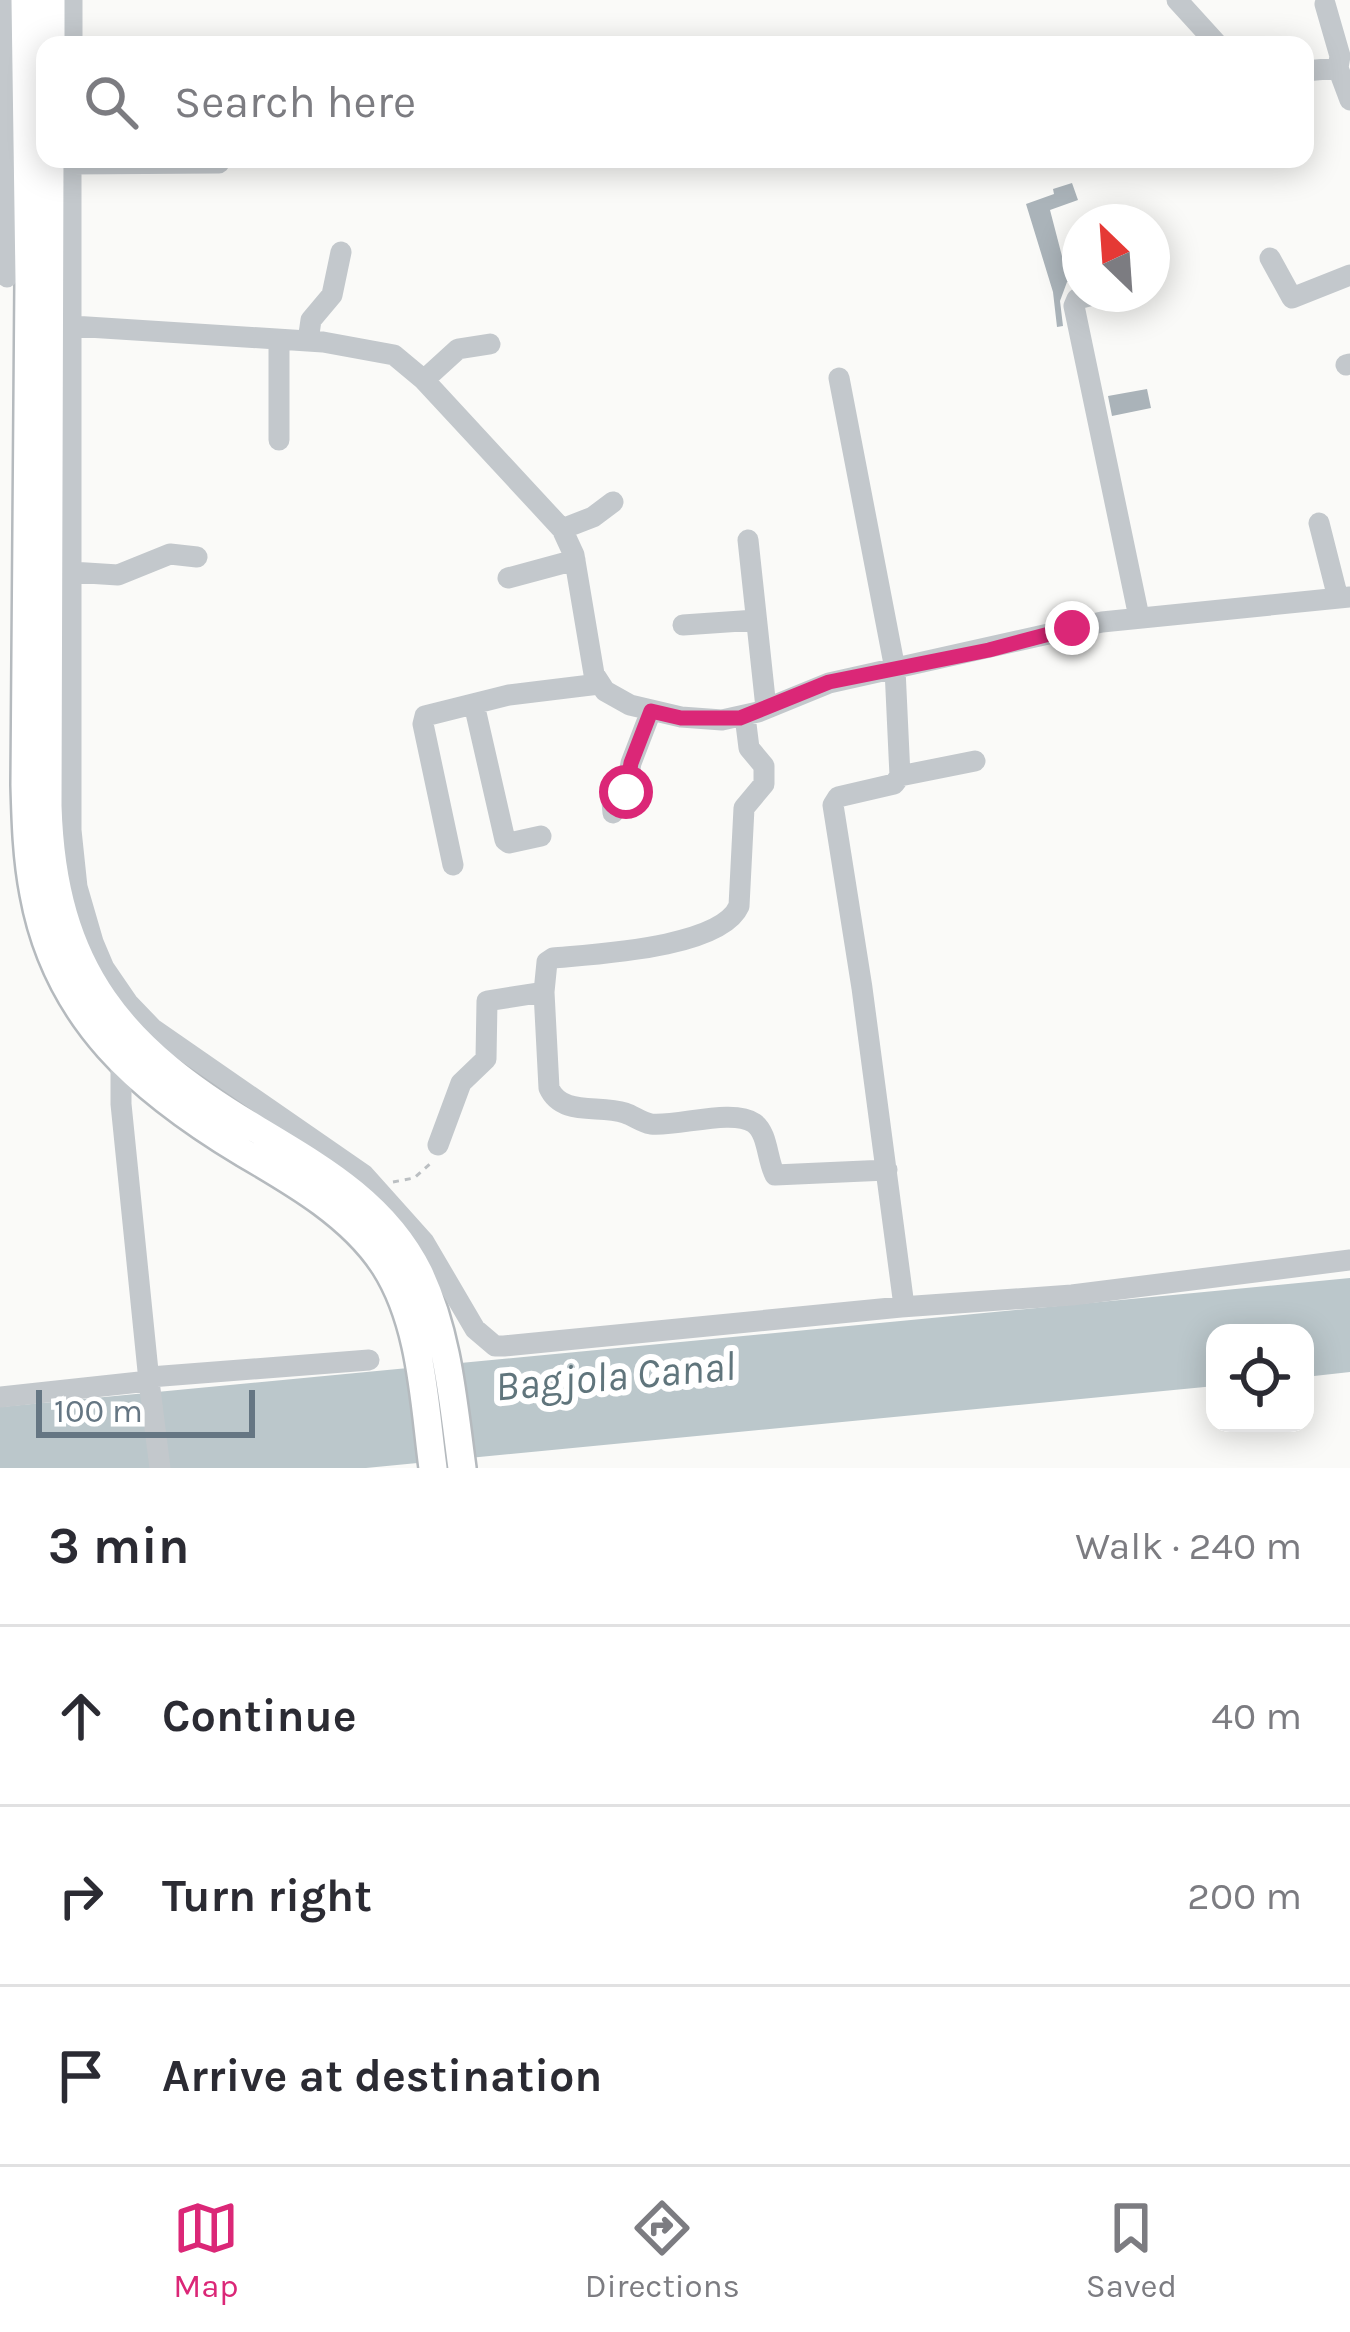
<!DOCTYPE html>
<meta charset="utf-8">
<style>
:root{--surface:#fff;--page:#f7f7f7;--text:#2b2b33;--muted:#7c7c81;--line:#e1e1e2;--accent:#db2777}
body{margin:0;font-family:Karla,sans-serif;background:var(--page);color:var(--text)}
.controls{position:absolute;right:36px;bottom:36px;display:grid;overflow:hidden;border-radius:24px;box-shadow:0 6px 30px #0003}
.controls button{width:108px;height:108px;display:grid;place-items:center;padding:0;border:0;border-bottom:3px solid var(--line);background:var(--surface);color:var(--text);font:60px sans-serif}
.compass{position:absolute;left:1062px;top:204px;width:108px;height:108px;border-radius:50%;background:var(--surface);box-shadow:0 6px 30px #0003;rotate:335deg}
.scale{position:absolute;left:36px;bottom:30px;width:219px;box-sizing:border-box;padding-left:12px;border:6px solid #657683;border-top:0;font-size:33px;line-height:42px;white-space:nowrap;color:#657683;-webkit-text-stroke:9px #fff;paint-order:stroke}
.stop{position:absolute;width:36px;height:36px;margin:-27px;border:9px solid #db2777;border-radius:50%;background:#fff}
.stop.end{background:#db2777;border-color:#fff;box-shadow:0 3px 12px #0008}
.list{margin:0;padding:0;list-style:none}
h2{display:flex;justify-content:space-between;align-items:center;height:156px;margin:0;padding:0 48px;font-size:51px}
h2 small{font-size:39px;font-weight:400;color:var(--muted)}
.list li{display:grid;grid-template-columns:78px 1fr auto;gap:36px;align-items:center;box-sizing:border-box;height:180px;padding:0 48px;border-top:3px solid var(--line)}
.list b{display:block;font-size:45px;white-space:nowrap}
.list em{font-size:39px;font-style:normal;color:var(--muted)}
.icon{flex:none;width:66px;height:66px;fill:none;stroke:currentColor;stroke-width:2;stroke-linecap:round;stroke-linejoin:round}
.map{position:relative;flex:none;width:1350px;height:1468px;overflow:hidden}
.search{position:absolute;background:var(--surface);box-shadow:0 6px 30px #0003;left:36px;right:36px;top:36px;height:132px;display:flex;align-items:center;gap:30px;box-sizing:border-box;padding:0 42px;border-radius:24px;color:var(--muted);font-size:45px}
.sheet{height:696px;background:var(--surface)}
nav{display:flex;justify-content:space-around;align-items:center;box-sizing:border-box;height:168px;border-top:3px solid var(--line);background:var(--surface);font-size:33px;color:var(--muted)}
nav a{display:grid;justify-items:center;gap:6px}
nav .on{color:var(--accent)}
.map>svg:first-child{display:block}
.water{fill:#bbc7cb}
.building{fill:#aab3b9}
.lines{fill:none;stroke-linecap:round;stroke-linejoin:round}
.major-casing{stroke:#b5babe;stroke-width:32}
.path{stroke:#bbbfc2;stroke-width:3;stroke-dasharray:6 6;stroke-linecap:butt}
.minor{stroke:#c3c8cc;stroke-width:21}
.major{stroke:#fff;stroke-width:27}
.route{stroke:#db2777;stroke-width:15}
.labels{text-anchor:middle;dominant-baseline:central;stroke-width:12;stroke-linejoin:round;paint-order:stroke}
.water-label{font-size:42px;font-style:italic;fill:#60757c;stroke:#fff}
</style>
<div class="map">
<svg width="1350" height="1468" viewBox="0 0 1350 1468">
<rect width="100%" height="100%" fill="#fafaf8"/>
<path class="water" d="M1350,1278V1372L1305,1377V1333H1215V1386L366,1468H0V1407Z"/>
<path class="building" d="M1072,183L1078,200L1050,210L1063,260L1080,255V272L1071,275L1072,281L1067,282L1060,301L1063,326L1057,327L1053,292L1026,204L1054,194L1053,189Z
M1147,389L1151,408L1112,416L1108,396Z"/>
<g class="lines">
<defs>
<path id="major" d="M25,0L29,280L25,785C26,822 27,858 34,894C57,1020 141,1091 244,1153C294,1182 353,1216 385,1266C422,1324 424,1401 433,1468
M51,45V0
M50,159L48,806C53,971 121,1049 258,1130C321,1168 385,1204 419,1273C448,1334 453,1402 462,1468"/>
</defs>
<use href="#major" class="major-casing"/>
<path class="path" d="M393,1182L414,1178L431,1163"/>
<path class="minor" d="M5,0L7,277
M1177,0L1218,45
M1325,4L1340,56L1338,68
M72,45V0
M1305,71L1338,68L1350,100
M71,159V830L77,887L93,942L104,968L128,1003L153,1029L364,1175L424,1242L475,1329L495,1346H504L901,1307L1072,1295L1350,1260
M71,164L219,163
M1270,258L1292,298L1350,275
M1097,294L1077,299L1074,306L1139,617
M72,326L323,342L394,355L424,380L562,529L574,555L594,674L605,691L630,705L681,717L722,720L758,712L829,683L1102,622L1350,597
M279,340V440
M308,341L311,320L332,295L341,252
M1346,365L1350,364
M839,378L895,669L900,776L894,784L838,797L833,805L862,988L904,1306
M424,380L458,349L490,344
M1319,523L1338,598
M562,529L593,517L613,502
M748,540L766,708
M71,572L118,575L170,554L197,557
M508,578L575,560
M683,625L756,620
M474,704L505,840L509,843L541,836
M900,776L975,761
M613,813L612,802L626,792L631,763L651,711
M453,865L423,724L425,716L509,695L599,684
M544,992L549,1088C562,1117 599,1104 625,1113C634,1116 641,1122 651,1124C677,1127 733,1108 754,1123C768,1133 767,1160 775,1175L887,1170
M438,1145L461,1083L486,1059L487,1001L544,992L547,962L553,958C595,954 721,948 739,906L744,808L764,784V766L749,748L745,716
M150,1377L369,1360
M149,1381L160,1468
M0,1397L149,1381L121,1104V1063L128,1055"/>
<use href="#major" class="major"/>
</g>
<g class="lines">
<path class="route" d="M626,792L631,763L651,711L681,718H740L829,682L989,650L1072,628"/>
</g>
<g class="labels">
<g class="water-label">
<text transform="translate(615 1376) rotate(-5)">Bagjola Canal</text>
</g>
</g>
</svg>
<div class="controls">
<button><svg class="icon" aria-label="locate" viewBox="0 0 24 24"><circle cx="12" cy="12" r="6"/><path d="M12 2v4M12 18v4M2 12h4M18 12h4"/></svg></button>
</div>
<svg class="compass" viewBox="-18 -18 36 36"><path d="M0-13l5 13h-10z" fill="#e53935"/><path d="M0 13l5-13h-10z" fill="#7c7c81"/></svg>
<div class="scale">100 m</div>
<div class="stop" style="left:626px;top:792px"></div>
<div class="stop end" style="left:1072px;top:628px"></div>
<div class="search"><svg class="icon" aria-label="search" viewBox="0 0 24 24"><circle cx="10" cy="10" r="6"/><path d="M15 15l6 6"/></svg>Search here</div>
</div>
<section class="sheet">
<h2>3 min<small>Walk · 240 m</small></h2>
<ul class="list">
<li><svg class="icon" aria-label="ahead" viewBox="0 0 24 24"><path d="M12 20V5M6 11l6-6 6 6"/></svg><div><b>Continue</b></div><em>40 m</em></li>
<li><svg class="icon" aria-label="right" viewBox="0 0 24 24"><path d="M7 20v-9h11M14 6l5 5-5 5"/></svg><div><b>Turn right</b></div><em>200 m</em></li>
<li><svg class="icon" aria-label="arrive" viewBox="0 0 24 24"><path d="M6 21V4h12l-3 4 3 4H6"/></svg><div><b>Arrive at destination</b></div></li>
</ul>
</section>
<nav>
<a class="on"><svg class="icon" aria-label="map" viewBox="0 0 24 24"><path d="M3 6l6-2 6 2 6-2v14l-6 2-6-2-6 2zM9 4v14M15 6v14"/></svg>Map</a>
<a><svg class="icon" aria-label="directions" viewBox="0 0 24 24"><path d="M12 3l9 9-9 9-9-9zM9 14v-3h6M13 9l2 2-2 2"/></svg>Directions</a>
<a><svg class="icon" aria-label="saved" viewBox="0 0 24 24"><path d="M7 4h10v16l-5-4-5 4z"/></svg>Saved</a>
</nav>
